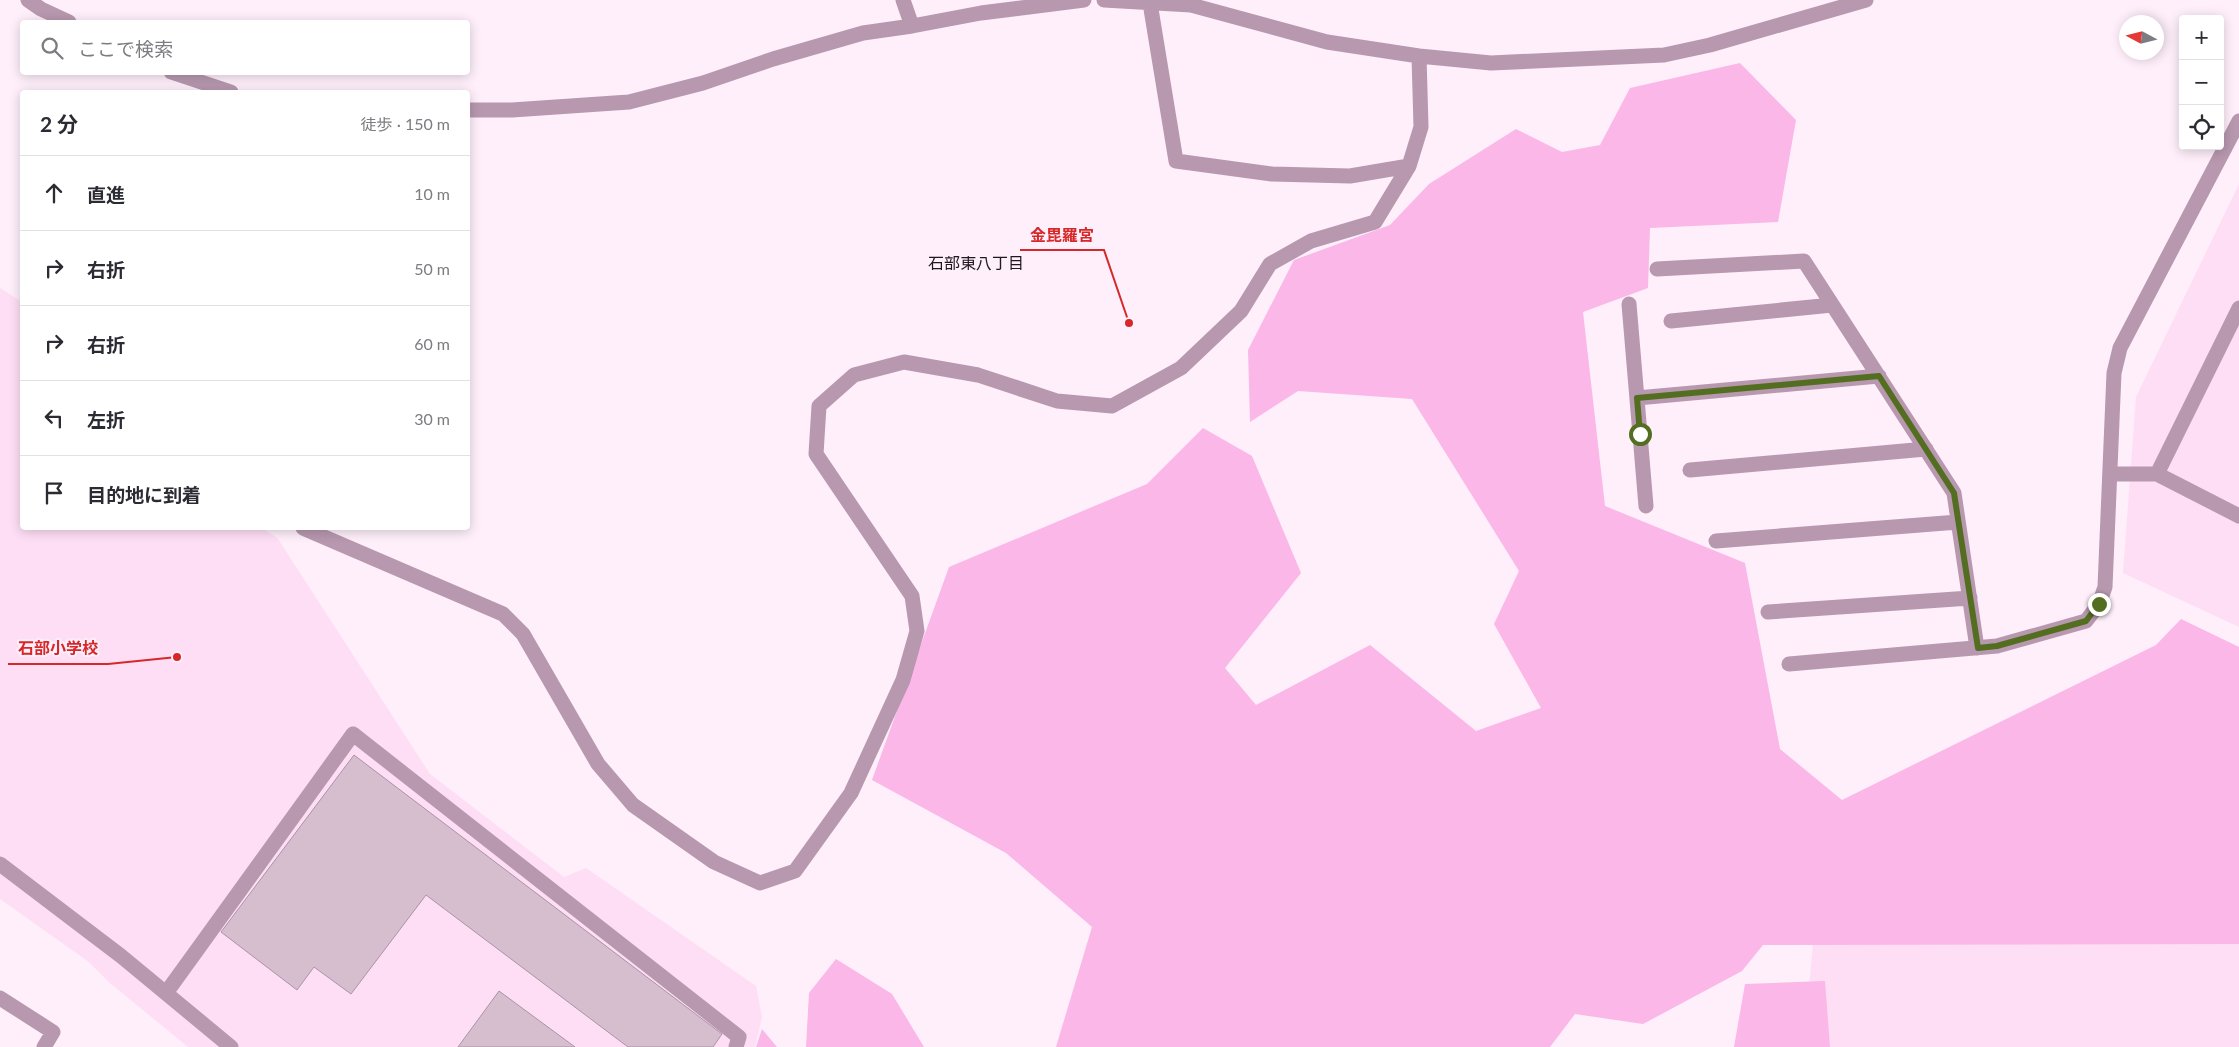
<!DOCTYPE html>
<html lang="ja">
<meta charset="utf-8">
<style>
:root{--surface:#fff;--page:#f2f2f3;--text:#2b2b33;--muted:#7c7c81;--line:#e1e1e2}
body{margin:0;font-family:Lato,"Noto Sans JP",sans-serif;background:var(--page);color:var(--text)}
.controls{position:absolute;right:15px;top:15px;display:grid;overflow:hidden;border-radius:5px;box-shadow:0 2px 12px #0003}
.controls button{width:45px;height:45px;display:grid;place-items:center;padding:0;border:0;border-bottom:1px solid var(--line);background:var(--surface);color:var(--text);font:25px sans-serif}
.compass{position:absolute;left:2119px;top:15px;width:45px;height:45px;border-radius:50%;background:var(--surface);box-shadow:0 2px 12px #0003;rotate:277deg}
.stop{position:absolute;width:15px;height:15px;margin:-11px;border:4px solid #546e21;border-radius:50%;background:#fff}
.stop.end{background:#546e21;border-color:#fff;box-shadow:0 1px 5px #0008}
.list{margin:0;padding:0;list-style:none}
h2{display:flex;justify-content:space-between;align-items:center;height:65px;margin:0;padding:0 20px;font-size:21px}
h2 small{font-size:16px;font-weight:400;color:var(--muted)}
.list li{display:grid;grid-template-columns:32px 1fr auto;gap:15px;align-items:center;box-sizing:border-box;height:75px;padding:0 20px;border-top:1px solid var(--line)}
.list b{display:block;font-size:19px;white-space:nowrap}
.list em{font-size:16px;font-style:normal;color:var(--muted)}
.icon{flex:none;width:28px;height:28px;fill:none;stroke:currentColor;stroke-width:2;stroke-linecap:round;stroke-linejoin:round}
.map{position:relative;flex:none;width:2239px;height:1047px;overflow:hidden}
.search{position:absolute;background:var(--surface);box-shadow:0 2px 12px #0003;left:20px;top:20px;width:450px;height:55px;display:flex;align-items:center;gap:12px;box-sizing:border-box;padding:0 18px;border-radius:5px;color:var(--muted);font-size:19px}
.panel{position:absolute;background:var(--surface);box-shadow:0 2px 12px #0003;left:20px;top:90px;width:450px;height:440px;border-radius:5px}
.map>svg:first-child{display:block}
.built{fill:#fedef5}
.green{fill:#fab7e8}
.building{fill:#d6becf;stroke:#aa93a4}
.lines{fill:none;stroke-linecap:round;stroke-linejoin:round}
.lane{stroke:#b798af;stroke-width:15}
.street{stroke:#b798af;stroke-width:15}
.route{stroke:#546e21;stroke-width:6}
.labels{text-anchor:middle;dominant-baseline:central;stroke-width:4;stroke-linejoin:round;paint-order:stroke}
.neighbourhood-label{font-size:16px;fill:#21181f;stroke:#feeffa}
.leader{fill:none;stroke:#d62828;stroke-width:2}
.callout-dot{fill:#d62828;stroke:#feeffa;stroke-width:2}
.callout-label{font-size:16px;text-anchor:middle;font-weight:bold;fill:#d62828;stroke:#feeffa;stroke-width:4;stroke-linejoin:round;paint-order:stroke}
</style>
<div class="map">
<svg width="2239" height="1047" viewBox="0 0 2239 1047">
<rect width="100%" height="100%" fill="#feeffa"/>
<path class="built" d="M2239,184V627L2123,573L2136,397Z
M0,288L22,302V528H263L278,539L430,774L564,877L586,868L756,986L762,1017L755,1047H188L110,983L89,962L0,899Z
M2239,925V1047H1804L1814,930Z"/>
<path class="green" d="M1740,63L1796,120L1778,222L1650,228L1648,288L1583,312L1605,506L1745,563L1780,749L1842,800L2156,645L2181,619L2239,647V944L1763,945L1742,971L1643,1024L1575,1014L1550,1047H1056L1092,927L1006,853L872,780L949,567L1147,484L1203,428L1252,456L1301,573L1225,668L1256,705L1370,645L1476,731L1541,708L1494,624L1519,571L1412,399L1298,391L1250,422L1248,350L1294,260L1390,225L1429,184L1516,129L1562,152L1600,145L1630,88Z
M836,959L892,994L924,1047H806L809,993Z
M1825,981L1830,1047H1734L1745,984Z
M762,1029L777,1047H756Z"/>
<path class="building" d="M354,755L722,1034L713,1047H628L426,895L351,994L314,967L297,990L221,932Z
M499,991L575,1047H458Z"/>
<g class="lines">
<path class="lane" d="M1657,269L1804,261L1954,493L1977,648
M1629,304L1646,506
M1671,321L1832,305
M1637,398L1879,376
M1690,470L1926,449
M2110,474H2157L2239,516
M2157,474L2239,308
M1716,541L1958,522
M1768,612L1970,598
M1789,664L1997,646L2086,621L2099,604L2105,587L2114,373L2120,348L2239,121
M0,864L121,956L231,1047
M166,993L353,734L739,1037L736,1047"/>
<path class="street" d="M28,0L41,9L69,22
M903,0L912,26
M1104,0L1191,5L1327,42L1419,56L1491,63L1664,55L1710,45L1866,0
M1150,3L1176,161L1272,174L1350,176L1409,166
M171,72L231,92
M468,110H512L629,102L703,83L773,59L863,33L912,26L981,13L1084,0
M303,528L503,614L523,634L598,764L633,805L714,862L760,883L795,871L851,793L903,680L917,631L912,596L816,454L819,406L854,375L904,362L978,375L1057,401L1112,406L1181,368L1241,311L1270,264L1311,241L1375,222L1409,166L1421,127L1419,56
M0,998L53,1032L44,1047"/>
</g>
<g class="lines">
<path class="route" d="M1640,434L1637,398L1879,376L1954,493L1978,648L1997,646L2086,621L2099,604"/>
</g>
<g class="labels">
<g class="neighbourhood-label">
<text x="976" y="262">石部東八丁目</text>
</g>
</g>
<path class="leader" d="M1129 323L1104 250H1020M177 657L108 664H8"/>
<g class="callout-dot">
<circle cx="1129" cy="323" r="5"/>
<circle cx="177" cy="657" r="5"/>
</g>
<g class="callout-label">
<text x="1062" y="241">金毘羅宮</text>
<text x="58" y="654">石部小学校</text>
</g>
</svg>
<div class="controls">
<button>+</button>
<button>−</button>
<button><svg class="icon" aria-label="locate" viewBox="0 0 24 24"><circle cx="12" cy="12" r="6"/><path d="M12 2v4M12 18v4M2 12h4M18 12h4"/></svg></button>
</div>
<svg class="compass" viewBox="-18 -18 36 36"><path d="M0-13l5 13h-10z" fill="#e53935"/><path d="M0 13l5-13h-10z" fill="#7c7c81"/></svg>
<div class="stop" style="left:1640px;top:434px"></div>
<div class="stop end" style="left:2099px;top:604px"></div>
<div class="search"><svg class="icon" aria-label="search" viewBox="0 0 24 24"><circle cx="10" cy="10" r="6"/><path d="M15 15l6 6"/></svg>ここで検索</div>
<section class="panel">
<h2>2 分<small>徒歩 · 150 m</small></h2>
<ul class="list">
<li><svg class="icon" aria-label="ahead" viewBox="0 0 24 24"><path d="M12 20V5M6 11l6-6 6 6"/></svg><div><b>直進</b></div><em>10 m</em></li>
<li><svg class="icon" aria-label="right" viewBox="0 0 24 24"><path d="M7 20v-9h11M14 6l5 5-5 5"/></svg><div><b>右折</b></div><em>50 m</em></li>
<li><svg class="icon" aria-label="right" viewBox="0 0 24 24"><path d="M7 20v-9h11M14 6l5 5-5 5"/></svg><div><b>右折</b></div><em>60 m</em></li>
<li><svg class="icon" aria-label="left" viewBox="0 0 24 24"><path d="M17 20v-9H6M10 6l-5 5 5 5"/></svg><div><b>左折</b></div><em>30 m</em></li>
<li><svg class="icon" aria-label="arrive" viewBox="0 0 24 24"><path d="M6 21V4h12l-3 4 3 4H6"/></svg><div><b>目的地に到着</b></div></li>
</ul>
</section>
</div>
